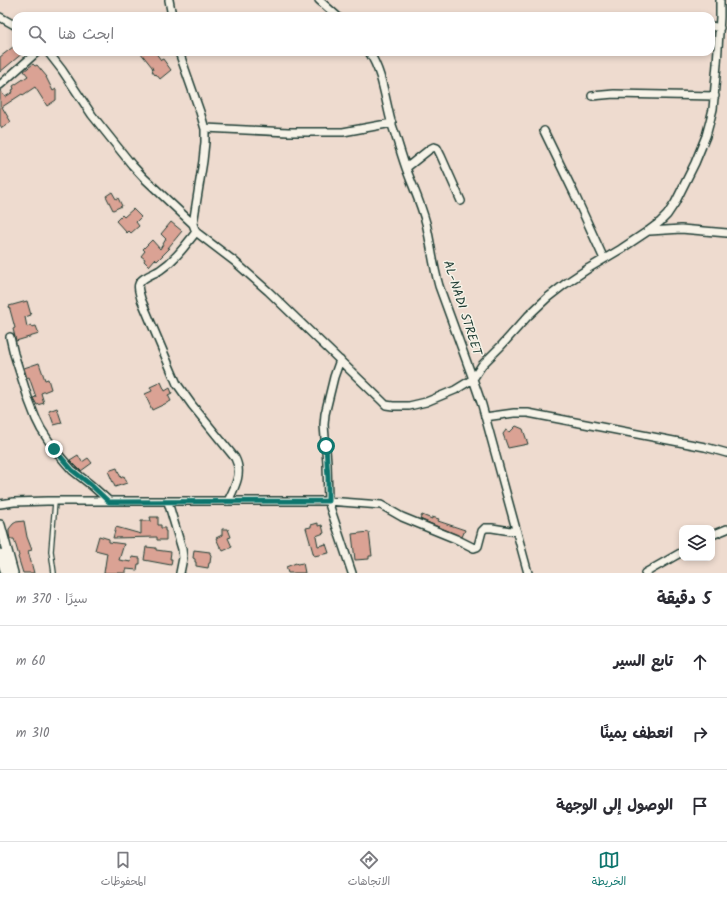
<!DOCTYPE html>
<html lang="ar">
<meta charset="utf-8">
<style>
:root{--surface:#fff;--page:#f2f2f3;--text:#2b2b33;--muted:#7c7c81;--line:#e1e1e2;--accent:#0f766e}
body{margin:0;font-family:Kalam,"Playpen Sans Arabic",sans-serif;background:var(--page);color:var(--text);direction:rtl}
.controls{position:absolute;right:12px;bottom:12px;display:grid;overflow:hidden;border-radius:8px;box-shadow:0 2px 6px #0003}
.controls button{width:36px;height:36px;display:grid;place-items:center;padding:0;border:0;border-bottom:1px solid var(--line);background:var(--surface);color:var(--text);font:20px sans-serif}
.stop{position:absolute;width:12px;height:12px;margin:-9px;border:3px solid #0f766e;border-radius:50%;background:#fff}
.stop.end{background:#0f766e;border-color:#fff;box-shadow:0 1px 4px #0008}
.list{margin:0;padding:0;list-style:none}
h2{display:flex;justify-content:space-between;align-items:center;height:52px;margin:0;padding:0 16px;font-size:17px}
h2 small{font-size:13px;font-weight:400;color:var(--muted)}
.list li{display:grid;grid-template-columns:26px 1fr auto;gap:12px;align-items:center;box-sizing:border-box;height:72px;padding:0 16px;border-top:1px solid var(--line)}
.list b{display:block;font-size:15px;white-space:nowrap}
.list em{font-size:13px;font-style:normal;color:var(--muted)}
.icon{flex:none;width:22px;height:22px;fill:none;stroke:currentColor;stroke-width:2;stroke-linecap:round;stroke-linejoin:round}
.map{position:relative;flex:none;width:727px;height:573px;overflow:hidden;direction:ltr}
.search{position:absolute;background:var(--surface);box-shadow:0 2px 6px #0003;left:12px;right:12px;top:12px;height:44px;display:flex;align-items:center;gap:10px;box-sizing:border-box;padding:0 14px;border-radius:12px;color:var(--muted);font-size:15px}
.sheet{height:268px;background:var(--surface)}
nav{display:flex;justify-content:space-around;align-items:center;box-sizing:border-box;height:56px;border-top:1px solid var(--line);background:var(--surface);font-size:11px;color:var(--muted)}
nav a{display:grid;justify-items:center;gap:2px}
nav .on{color:var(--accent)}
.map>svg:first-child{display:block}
.building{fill:#daa294;stroke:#1f3d34}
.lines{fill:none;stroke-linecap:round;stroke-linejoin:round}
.service-casing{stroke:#1f3d34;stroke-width:6}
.minor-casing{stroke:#1f3d34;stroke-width:10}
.tertiary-casing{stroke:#1f3d34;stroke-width:12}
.service{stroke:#f7f3e8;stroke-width:3.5}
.minor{stroke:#f7f3e8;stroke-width:7}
.tertiary{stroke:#f7f3e8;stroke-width:9}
.route{stroke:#0f766e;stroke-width:5}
.labels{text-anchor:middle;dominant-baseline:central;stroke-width:3;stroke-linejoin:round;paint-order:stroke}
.street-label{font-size:13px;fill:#1f3d34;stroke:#f7f3e8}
</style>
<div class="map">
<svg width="727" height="573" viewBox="0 0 727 573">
<rect width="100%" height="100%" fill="#eedbcf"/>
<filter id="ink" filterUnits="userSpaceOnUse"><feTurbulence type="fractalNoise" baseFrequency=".025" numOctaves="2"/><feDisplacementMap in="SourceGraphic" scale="8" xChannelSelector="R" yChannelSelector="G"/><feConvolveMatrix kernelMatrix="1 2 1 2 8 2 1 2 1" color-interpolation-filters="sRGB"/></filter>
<g filter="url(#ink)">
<path class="building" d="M13,47L16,50V52H24L0,72V57Z
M140,52H155L161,60L163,59L171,70L160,79L156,74L155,75L152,71L153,70L152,67Z
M33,64L35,66L37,65L47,77H46L53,91L56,89V100L47,106L35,87L23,95L22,94L2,107L11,122L2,128L0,125V90L5,97L13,92L12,90L14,89L13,86L28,76L24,71Z
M112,192L116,199L118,198L122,206L113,210L106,196Z
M133,209L141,217L136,222L139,226L131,233L129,231L127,233L116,221L122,215L124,217Z
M171,222L182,231L168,248H170L157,261L155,259L149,266L144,261L145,259L141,256L145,251L143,249L152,240L160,249L166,239L161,234Z
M27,301L31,315L25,317L27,327L31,325L32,327L36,326L39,334L16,341L13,329L15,328L9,306Z
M39,363L45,380L48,379L51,389L41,393L44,403L37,405L33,398L36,397L29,377L27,378L24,368Z
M161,382L165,391L170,388L172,393L168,395L171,401L152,410L145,394L152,391L150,387Z
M57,408L62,423L54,425L49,411Z
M516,426L523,429L528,444L508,448L503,434L506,430L510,432Z
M78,455L82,462L88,458L92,463L81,471L70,460Z
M117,468L121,478L124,476L127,483L115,487L108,471Z
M422,515L432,519V517L439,519L438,521L465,530L462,537L420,519Z
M150,517H158V525H161V528H165V531H166V540H157V537L113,538L116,527L141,534V521H151Z
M24,521L27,537L32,550L28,551L34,573H23L18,557L19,556L14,539H10L9,534V529L13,524L16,522Z
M318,523V526L322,525L324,533L316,536L318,546L326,544L329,553L314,556L306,528L311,527V525Z
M222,529H228L231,537L228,538L232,547L223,551L221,547H220L216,538L222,535Z
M369,532L372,556H369V559L355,560L352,534Z
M99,536L109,539V542L124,544L119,560L131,562L132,557L140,558V564H138L137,570L126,569V573H104L107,553L95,550Z
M146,547L156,548V550L171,552L170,559H172L171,565L144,560Z
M194,550L210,552V554L211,555L210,563H209L208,568L196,566V562H195V559L193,558Z
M296,563L297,564L303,563L305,573H288L286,567Z"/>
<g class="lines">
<defs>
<path id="service" d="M54,573L51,551L55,502"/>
<path id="minor" d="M169,0L172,16
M319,0L337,16
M0,17L16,26
M711,26L720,28
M48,52L62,70L92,115L132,165L144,178L193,224L196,232L234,261L268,291L382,401L386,405L393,406H409L426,402L455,390L473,379L482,365L501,346L528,316L547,298L565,284L589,268L621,249L648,231L660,222L667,215L675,203L695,163L706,136L710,121L713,109L717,64L720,17V0
M179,52L200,112L205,129V142L203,161L193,224
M369,52C383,73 385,100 392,125C397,139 401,154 406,168C413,187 421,204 426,223C431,244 433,265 439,286L473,379L482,405L528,573
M0,85L37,52
M592,96L614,94L715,96
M205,128L288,132H343L392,123
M544,131L574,193L604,259
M406,168L430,149L434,147L437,148L441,156L461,201
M650,231L681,229L727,233
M196,232C185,246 175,260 160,270C154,274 142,277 139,284C137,288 140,294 141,299L171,370L177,384L192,405L235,458C243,473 235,487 228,501
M10,337L14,354L29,401L36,419L41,429L54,449L65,462L72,470L91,485L109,501
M340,360L334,377L325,414L324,425L327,463L328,501L381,505L402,517L456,539L474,548L477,547L478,546L482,531L485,528H492L517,532
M485,417L514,413H528L705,447L727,453
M168,502L182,549L183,558L180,573
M0,504L14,502L47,501H328L352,573
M712,535L727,529
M645,573L682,552"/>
<path id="tertiary" d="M0,525L13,573
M0,554L6,573"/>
</defs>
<use href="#service" class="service-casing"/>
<use href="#minor" class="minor-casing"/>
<use href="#tertiary" class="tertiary-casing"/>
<use href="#service" class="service"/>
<use href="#minor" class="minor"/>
<use href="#tertiary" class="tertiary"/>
</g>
</g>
<g class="lines" filter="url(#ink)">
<path class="route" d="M54,449L72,470L91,485L109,502L328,501V478L326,446"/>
</g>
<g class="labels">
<g class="street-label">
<text transform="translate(462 308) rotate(72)">AL-NADI STREET</text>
</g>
</g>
</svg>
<div class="controls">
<button><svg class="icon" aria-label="layers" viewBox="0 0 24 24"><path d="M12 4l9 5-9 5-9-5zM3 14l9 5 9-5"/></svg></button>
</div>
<div class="stop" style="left:326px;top:446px"></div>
<div class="stop end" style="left:54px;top:449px"></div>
<div class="search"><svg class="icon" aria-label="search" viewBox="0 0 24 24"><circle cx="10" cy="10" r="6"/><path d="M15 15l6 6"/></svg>ابحث هنا</div>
</div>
<section class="sheet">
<h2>5 دقيقة<small>سيرًا · 370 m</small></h2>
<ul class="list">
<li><svg class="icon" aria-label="ahead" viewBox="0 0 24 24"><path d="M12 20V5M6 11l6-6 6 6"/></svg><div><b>تابع السير</b></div><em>60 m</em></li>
<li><svg class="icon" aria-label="right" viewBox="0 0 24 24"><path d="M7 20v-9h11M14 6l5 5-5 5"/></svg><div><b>انعطف يمينًا</b></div><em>310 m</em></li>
<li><svg class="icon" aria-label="arrive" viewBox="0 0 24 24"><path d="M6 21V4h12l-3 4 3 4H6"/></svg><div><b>الوصول إلى الوجهة</b></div></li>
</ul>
</section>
<nav>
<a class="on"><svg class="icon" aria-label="map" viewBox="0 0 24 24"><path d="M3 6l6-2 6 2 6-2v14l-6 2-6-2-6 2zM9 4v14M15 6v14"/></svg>الخريطة</a>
<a><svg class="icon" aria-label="directions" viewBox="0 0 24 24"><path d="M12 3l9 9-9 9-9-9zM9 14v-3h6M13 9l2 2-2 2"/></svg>الاتجاهات</a>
<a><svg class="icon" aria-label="saved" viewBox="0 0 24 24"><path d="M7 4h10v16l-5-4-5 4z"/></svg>المحفوظات</a>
</nav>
